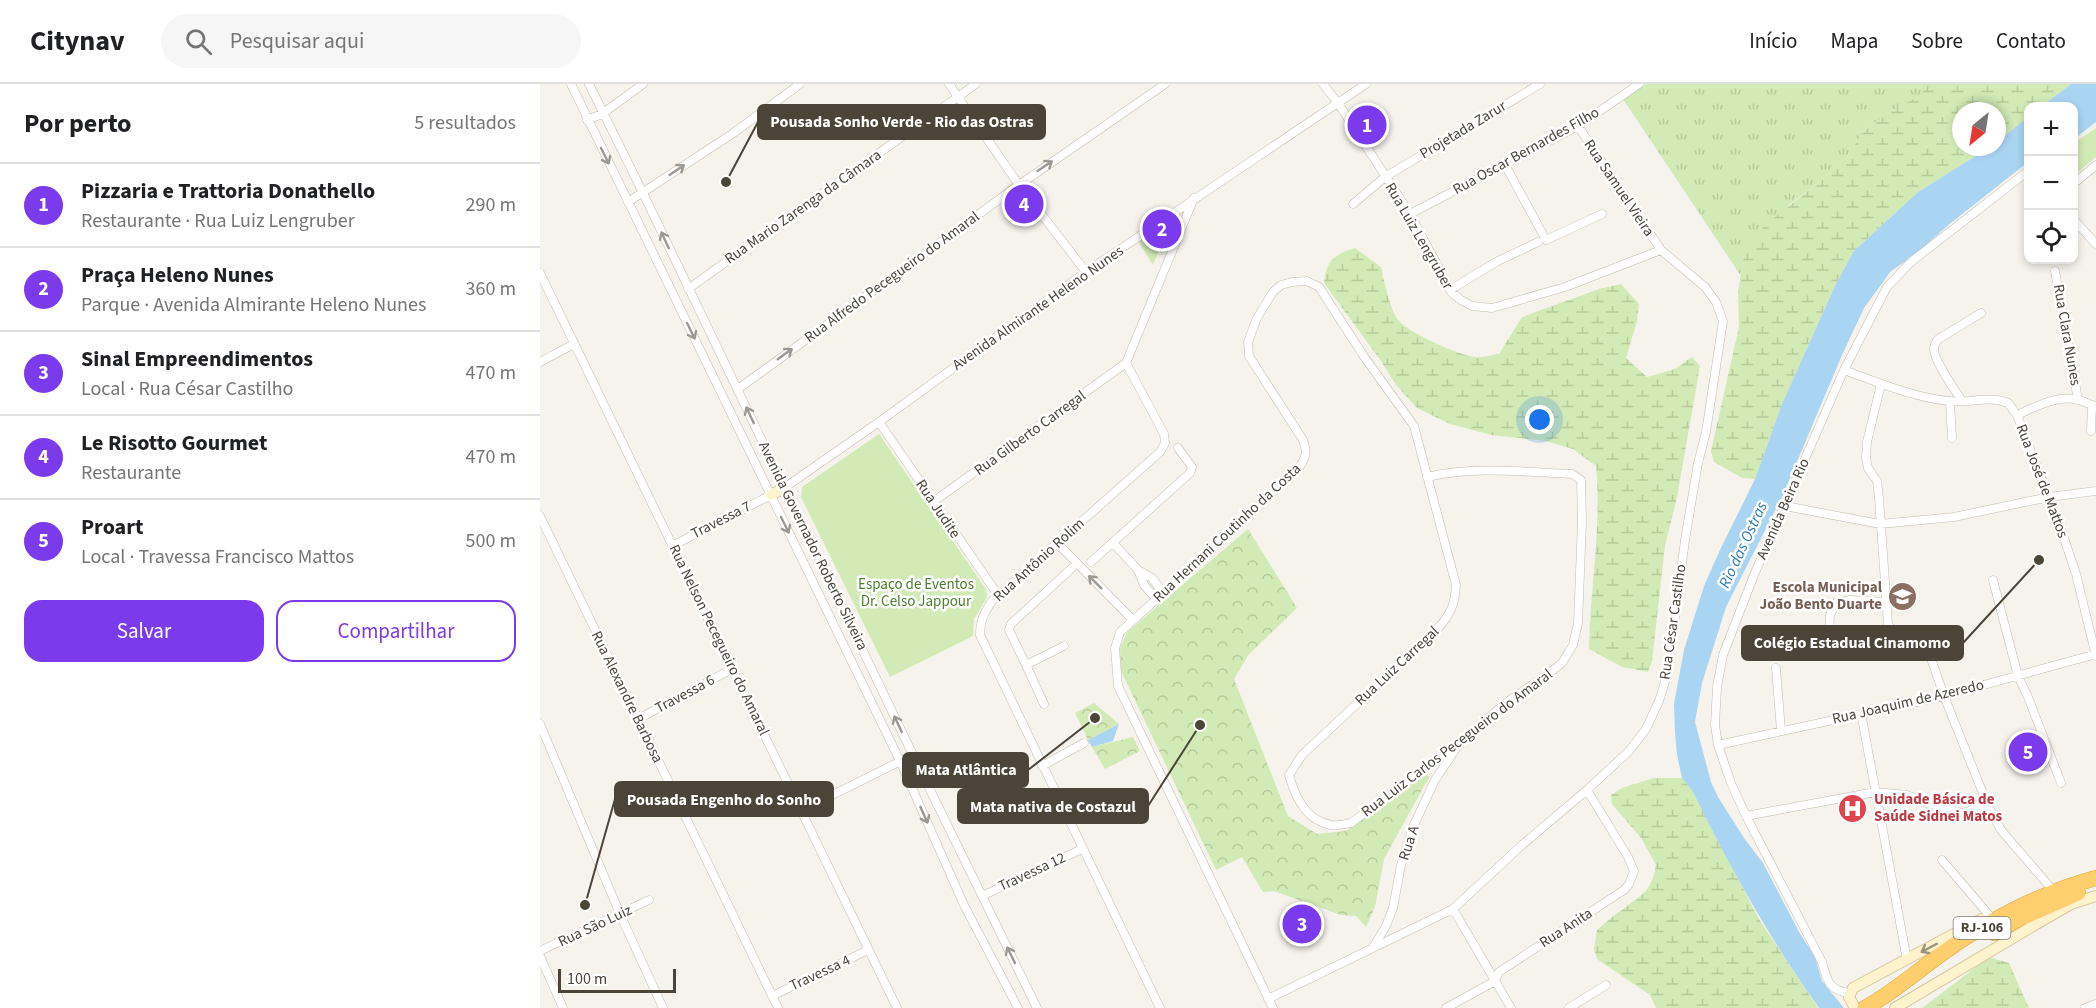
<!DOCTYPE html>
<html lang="pt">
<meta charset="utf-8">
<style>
:root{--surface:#fff;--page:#f6f6f6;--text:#202124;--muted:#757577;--line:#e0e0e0;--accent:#7c3aed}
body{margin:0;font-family:"Source Sans 3",sans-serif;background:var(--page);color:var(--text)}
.controls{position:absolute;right:18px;top:18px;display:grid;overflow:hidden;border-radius:12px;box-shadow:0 3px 9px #0003}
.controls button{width:54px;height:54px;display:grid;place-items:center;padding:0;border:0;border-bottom:2px solid var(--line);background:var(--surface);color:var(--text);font:30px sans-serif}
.compass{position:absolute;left:1412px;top:18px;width:54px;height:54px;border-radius:50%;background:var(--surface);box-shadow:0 3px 9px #0003;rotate:210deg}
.scale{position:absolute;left:18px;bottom:15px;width:118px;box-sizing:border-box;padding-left:6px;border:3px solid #4b4439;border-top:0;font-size:16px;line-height:21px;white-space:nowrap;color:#4b4439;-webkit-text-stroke:4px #fff;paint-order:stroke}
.you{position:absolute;left:1000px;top:336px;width:21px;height:21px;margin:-15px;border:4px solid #fff;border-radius:50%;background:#1a73e8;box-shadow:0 0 0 9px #1a73e833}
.badge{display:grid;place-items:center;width:39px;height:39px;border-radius:50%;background:var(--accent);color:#fff;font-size:20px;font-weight:700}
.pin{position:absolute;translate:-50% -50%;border:3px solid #fff;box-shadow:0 2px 6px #0006}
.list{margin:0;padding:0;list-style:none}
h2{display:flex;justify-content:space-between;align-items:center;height:78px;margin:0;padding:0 24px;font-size:26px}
h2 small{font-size:20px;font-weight:400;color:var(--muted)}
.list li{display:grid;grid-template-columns:39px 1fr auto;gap:18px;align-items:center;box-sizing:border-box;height:84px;padding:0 24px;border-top:2px solid var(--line)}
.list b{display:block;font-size:22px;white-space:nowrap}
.list p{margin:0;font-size:20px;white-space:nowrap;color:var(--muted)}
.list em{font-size:20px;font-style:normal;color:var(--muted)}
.actions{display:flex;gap:12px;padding:18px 24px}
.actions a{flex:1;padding:14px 0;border:2px solid var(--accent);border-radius:18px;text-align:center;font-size:21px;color:var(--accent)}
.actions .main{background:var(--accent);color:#fff}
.icon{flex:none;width:33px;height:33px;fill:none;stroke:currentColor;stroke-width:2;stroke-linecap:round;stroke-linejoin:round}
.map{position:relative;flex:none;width:1556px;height:924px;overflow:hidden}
header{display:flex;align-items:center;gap:36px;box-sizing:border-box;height:84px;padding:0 30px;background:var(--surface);border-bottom:2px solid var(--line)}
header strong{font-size:28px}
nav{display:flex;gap:33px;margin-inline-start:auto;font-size:21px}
.search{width:420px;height:54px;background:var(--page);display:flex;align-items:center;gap:15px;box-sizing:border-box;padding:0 21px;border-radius:33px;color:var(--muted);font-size:22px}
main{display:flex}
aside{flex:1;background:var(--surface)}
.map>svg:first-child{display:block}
.grass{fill:url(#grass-tufts)}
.forest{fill:url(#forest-crowns)}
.wetland{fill:url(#wetland-marsh)}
.park{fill:#d2eab5}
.water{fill:#a9d4f2}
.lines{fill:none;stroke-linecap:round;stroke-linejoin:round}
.street-casing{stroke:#c2bbae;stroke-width:9}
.secondary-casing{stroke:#d6c79b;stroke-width:12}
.highway-casing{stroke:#e0a43c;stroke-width:16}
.street{stroke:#fff;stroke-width:8}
.secondary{stroke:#fff3cd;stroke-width:10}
.highway{stroke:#ffcf6e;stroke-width:15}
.oneway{stroke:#9c9892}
.oneway2{stroke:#9c937c}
.labels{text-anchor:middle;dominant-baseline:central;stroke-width:5;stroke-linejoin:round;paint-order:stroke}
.shield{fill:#fff;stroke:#817c74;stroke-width:1.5}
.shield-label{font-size:14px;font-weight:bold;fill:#4b4439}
.street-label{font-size:15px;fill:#4b4439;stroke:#fff}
.park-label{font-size:15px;fill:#4a7f2a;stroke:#fff}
.education-label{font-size:15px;font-weight:bold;fill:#785e54;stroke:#fff;text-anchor:end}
.health-label{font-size:15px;font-weight:bold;fill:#be3a42;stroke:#fff;text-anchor:start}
.water-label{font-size:16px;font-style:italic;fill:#2e7ab2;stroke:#fff}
.leader{fill:none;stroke:#4b4439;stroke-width:2}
.callout-dot{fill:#4b4439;stroke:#fff;stroke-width:2}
.callout{fill:#4b4439;stroke:#4b4439;stroke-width:2}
.callout-label{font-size:16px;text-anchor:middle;font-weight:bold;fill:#fff}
</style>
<header>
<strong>Citynav</strong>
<div class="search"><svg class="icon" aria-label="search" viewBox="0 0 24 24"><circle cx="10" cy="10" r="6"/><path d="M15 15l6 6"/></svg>Pesquisar aqui</div>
<nav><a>Início</a><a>Mapa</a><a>Sobre</a><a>Contato</a></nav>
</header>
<main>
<aside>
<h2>Por perto<small>5 resultados</small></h2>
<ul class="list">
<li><span class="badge">1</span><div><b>Pizzaria e Trattoria Donathello</b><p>Restaurante · Rua Luiz Lengruber</p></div><em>290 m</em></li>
<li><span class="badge">2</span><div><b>Praça Heleno Nunes</b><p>Parque · Avenida Almirante Heleno Nunes</p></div><em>360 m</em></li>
<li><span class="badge">3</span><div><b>Sinal Empreendimentos</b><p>Local · Rua César Castilho</p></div><em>470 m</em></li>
<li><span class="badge">4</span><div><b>Le Risotto Gourmet</b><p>Restaurante</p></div><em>470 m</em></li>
<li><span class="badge">5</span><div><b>Proart</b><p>Local · Travessa Francisco Mattos</p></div><em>500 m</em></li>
</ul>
<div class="actions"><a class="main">Salvar</a><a>Compartilhar</a></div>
</aside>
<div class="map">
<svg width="1556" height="924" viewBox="0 0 1556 924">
<defs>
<pattern id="grass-tufts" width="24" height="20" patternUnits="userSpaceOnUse" patternTransform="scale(1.5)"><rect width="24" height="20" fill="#d2eab5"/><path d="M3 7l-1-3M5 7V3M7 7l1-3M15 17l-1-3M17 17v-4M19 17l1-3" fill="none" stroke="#b6ca9c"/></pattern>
<pattern id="forest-crowns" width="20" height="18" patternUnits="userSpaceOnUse" patternTransform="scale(1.5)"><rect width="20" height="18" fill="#d2eab5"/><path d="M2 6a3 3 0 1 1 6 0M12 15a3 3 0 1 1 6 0" fill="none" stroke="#b6ca9c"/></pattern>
<pattern id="wetland-marsh" width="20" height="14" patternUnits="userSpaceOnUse" patternTransform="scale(1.5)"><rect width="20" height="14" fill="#d2eab5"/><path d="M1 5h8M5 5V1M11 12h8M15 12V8" fill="none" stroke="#b6ca9c"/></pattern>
</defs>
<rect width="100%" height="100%" fill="#f6f3ec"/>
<path class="grass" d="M1106,0H1388L1382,11L1351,27L1324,47L1305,75L1278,99L1250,120L1204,171L1201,192L1083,15Z"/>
<path class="forest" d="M708,445L757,524L709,570L694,595L748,732L777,750L806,747L887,688L889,693L844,775L835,823L826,843L816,832L801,831L734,807L723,808L702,773L676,786L581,587L580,564L587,548Z
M554,619L579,640L548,656L535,629Z
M593,653L600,667L565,685L552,663Z"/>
<path class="wetland" d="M1388,0H1531L1502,22H1488V33L1457,58V27H1421V63H1450L1378,108L1313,168L1294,204L1242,320L1215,395L1202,394L1174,378L1171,367L1199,243L1198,208L1204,171L1224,142L1278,99L1305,75L1324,47L1351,27L1381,11Z
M815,164L841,183C844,196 850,227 859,237C869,249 919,271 935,273C943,274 952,271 959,270L982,233L1059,205L1081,200L1099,220L1097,237L1086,274L1107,293L1135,285L1152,273L1160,282L1137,413L1125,462L1112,577L1108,588L1082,583L1049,565C1050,504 1062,442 1056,382L1033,365L1006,357L951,351L910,340L877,324L856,301L841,277L784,199C786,177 794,170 815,164Z
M1114,694H1142L1153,708L1219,835L1278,924H1116L1110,911L1057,875L1054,865L1057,846C1065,839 1074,831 1083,825C1104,809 1111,808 1116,781L1101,754L1072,720L1071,711L1082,704Z
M1449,873L1469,879L1489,924H1382Z"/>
<path class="park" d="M1556,44V73L1537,89L1534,87V59Z
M633,132L613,181L598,157Z
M339,350L446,505L447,513L434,535L433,552L350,593L261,413L262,403Z"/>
<path class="water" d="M1531,0H1556V38L1534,55V22H1502Z
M1488,33V78L1412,138L1373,172L1351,187L1324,224L1302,271L1242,413L1186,523L1162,599L1155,638L1171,698L1178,713L1204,754L1223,779L1259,848L1275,873L1282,897L1304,924H1279C1230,856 1190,783 1153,708L1142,694L1137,671L1135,648L1134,620L1144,566L1164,502L1179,468L1215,395L1242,320L1294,204L1313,168L1378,108L1450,63H1457V58Z
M579,640L573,657L552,663L548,656Z"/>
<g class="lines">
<defs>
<path id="street" d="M31,0L360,677L424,821L478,924
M49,0L103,109L373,671L497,924
M409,0L479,101L546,188
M783,0L798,19L870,130L912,209L921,216L932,222L952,224L1025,203L1121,166
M47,36L62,30L103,0
M964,79L1006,156L1062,130
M1534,96L1537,97L1556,81
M88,118L192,50L260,0
M813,120L845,93L1000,0
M870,130L1038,42L1099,0
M1534,136L1556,160
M1515,187L1538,316
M0,189L357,924
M148,205L436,0
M910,206L956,178L998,158
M0,278L34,260
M1304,286C1337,298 1372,313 1408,317C1428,320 1449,311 1468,319L1477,331L1522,448L1536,490L1556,572
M1341,300L1327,358L1326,374L1328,384L1337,397L1339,414L1348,540C1355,552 1369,548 1382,548L1404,612L1448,722L1461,746L1510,803
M198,305L479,101L625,0
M1422,317C1415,306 1394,277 1394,265C1394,261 1396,259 1397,256L1441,229
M1410,318L1412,354
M1477,331C1496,323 1517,310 1538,316C1544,317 1550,321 1556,322
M339,338L458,511
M1551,347L1552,321
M244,404L339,338L546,188L826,0
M393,418L586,279
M1245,422L1340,440L1414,433L1509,413L1556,407
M0,432L238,924
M518,460L593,536
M574,460L598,486L612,494L624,510
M132,462L231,411
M551,478L650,389L652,383L638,364
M598,486L604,501L617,516
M1453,496L1478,592L1488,613L1521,699
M1289,551L1290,531L1296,519L1310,516L1346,518
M524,562L486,581L469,546L471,540L532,484
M486,581L504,620
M1236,584L1241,647
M1321,629L1367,876
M98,635L192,585
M0,640L80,830L123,924
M1178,661L1404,612L1556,570
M502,682L544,659
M262,726L373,671
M1206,732L1335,708L1367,711L1387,719L1422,729L1448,722
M1402,776L1449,831
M442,812L542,765
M913,825L971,924
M833,863L846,842L853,824L861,781L873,743L895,696L917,663
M0,867L109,816
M0,872L23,924
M1310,909C1289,907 1287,897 1282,878L1206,732L1191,699L1178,661L1175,641L1177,603L1183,571L1214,491L1304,286L1347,203L1371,178L1488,87
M232,912L328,866
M728,915L913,825L982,761L1047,706L1089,667L1106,645L1119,617L1125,598L1131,563L1145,456L1158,379L1166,348L1183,237L1176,218L1165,203L1121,166L1038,42
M620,924L440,551C440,537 444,529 452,517L620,368L625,359L624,350L586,279L654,114
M733,924L578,602L575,564L580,548L702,438L760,382C767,372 767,367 763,356L709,272L708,258L717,234L733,208L741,201L752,198L767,197L779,203L825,274L874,342L916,501C915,518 912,528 900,542L762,671L749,691C755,712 765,736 791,741C797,742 805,740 811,739L919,659L967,618L1007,591L1022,579L1033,561L1038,539L1042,438L1041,396L1032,390C985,388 934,382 887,393
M906,924L955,897L959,888L1084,806L1089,800L1094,787L1088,773L1047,706
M1029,924L1066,901
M1545,924L1556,920"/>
<path id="secondary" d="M231,411L244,404
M1315,924L1309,913L1313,904L1442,835
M1355,924L1498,839L1531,820L1556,812"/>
<path id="highway" d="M1454,849L1477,836L1538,809
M1325,924C1352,909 1375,889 1400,871C1446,837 1501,809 1556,794"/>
</defs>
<use href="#street" class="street-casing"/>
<use href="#secondary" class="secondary-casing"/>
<use href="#highway" class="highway-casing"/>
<use href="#street" class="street"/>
<use href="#secondary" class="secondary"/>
<use href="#highway" class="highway"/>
</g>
<defs><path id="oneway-shaft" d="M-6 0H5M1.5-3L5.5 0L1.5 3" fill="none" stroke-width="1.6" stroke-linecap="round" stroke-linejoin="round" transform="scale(1.5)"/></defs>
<g class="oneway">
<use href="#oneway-shaft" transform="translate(65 72) rotate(63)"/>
<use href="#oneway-shaft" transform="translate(505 82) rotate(-34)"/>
<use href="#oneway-shaft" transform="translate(137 86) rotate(-34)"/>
<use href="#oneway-shaft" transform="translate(125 156) rotate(-115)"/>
<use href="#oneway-shaft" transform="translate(151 247) rotate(64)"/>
<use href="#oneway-shaft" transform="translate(245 270) rotate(-36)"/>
<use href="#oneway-shaft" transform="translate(210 331) rotate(-115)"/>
<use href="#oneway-shaft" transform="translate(245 441) rotate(64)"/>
<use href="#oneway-shaft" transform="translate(555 498) rotate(-135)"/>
<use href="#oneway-shaft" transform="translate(358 640) rotate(-115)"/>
<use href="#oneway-shaft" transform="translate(384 731) rotate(66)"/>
<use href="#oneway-shaft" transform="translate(471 871) rotate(-116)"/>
</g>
<use class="oneway2" href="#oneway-shaft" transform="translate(1389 864) rotate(152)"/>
<defs>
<symbol id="school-disc" viewBox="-11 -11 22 22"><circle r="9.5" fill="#8d6e63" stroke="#fff"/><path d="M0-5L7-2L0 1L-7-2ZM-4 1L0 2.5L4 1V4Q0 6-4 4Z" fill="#fff"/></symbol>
<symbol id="hospital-disc" viewBox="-11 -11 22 22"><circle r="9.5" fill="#e0444e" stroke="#fff"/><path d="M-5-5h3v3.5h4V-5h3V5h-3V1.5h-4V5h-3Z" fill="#fff"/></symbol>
</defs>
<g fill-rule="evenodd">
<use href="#school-disc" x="1346" y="496" width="33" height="33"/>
<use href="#hospital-disc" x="1296" y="708" width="33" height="33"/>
</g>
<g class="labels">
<rect class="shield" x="1413.5" y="833" width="57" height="22" rx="4.5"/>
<g class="shield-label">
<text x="1442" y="844">RJ-106</text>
</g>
<g class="street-label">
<text transform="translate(923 46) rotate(-31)">Projetada Zarur</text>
<text transform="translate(986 67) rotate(-29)">Rua Oscar Bernardes Filho</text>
<text transform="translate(1079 104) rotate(56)">Rua Samuel Vieira</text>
<text transform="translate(263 123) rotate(-35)">Rua Mario Zarenga da Câmara</text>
<text transform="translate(879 152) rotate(60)">Rua Luiz Lengruber</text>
<text transform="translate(352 193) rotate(-36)">Rua Alfredo Pecegueiro do Amaral</text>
<text transform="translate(498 224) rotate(-35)">Avenida Almirante Heleno Nunes</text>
<text transform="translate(1527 251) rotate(80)">Rua Clara Nunes</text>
<text transform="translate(490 349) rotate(-36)">Rua Gilberto Carregal</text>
<text transform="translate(1502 397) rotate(69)">Rua José de Mattos</text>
<text transform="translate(398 425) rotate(56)">Rua Judite</text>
<text transform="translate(1243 425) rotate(-66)">Avenida Beira Rio</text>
<text transform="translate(181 436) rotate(-27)">Travessa 7</text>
<text transform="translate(687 449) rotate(-43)">Rua Hernani Coutinho da Costa</text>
<text transform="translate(273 462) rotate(64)">Avenida Governador Roberto Silveira</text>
<text transform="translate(499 476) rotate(-42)">Rua Antônio Rolim</text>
<text transform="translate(1133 538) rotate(-82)">Rua César Castilho</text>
<text transform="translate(179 556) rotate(64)">Rua Nelson Pecegueiro do Amaral</text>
<text transform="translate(857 582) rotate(-43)">Rua Luiz Carregal</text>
<text transform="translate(145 610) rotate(-28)">Travessa 6</text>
<text transform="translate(87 613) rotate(64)">Rua Alexandre Barbosa</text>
<text transform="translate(1368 618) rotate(-13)">Rua Joaquim de Azeredo</text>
<text transform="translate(917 659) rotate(-37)">Rua Luiz Carlos Pecegueiro do Amaral</text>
<text transform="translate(869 759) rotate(-72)">Rua A</text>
<text transform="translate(492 788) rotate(-25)">Travessa 12</text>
<text transform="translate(55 842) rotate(-25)">Rua São Luiz</text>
<text transform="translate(1026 844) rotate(-33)">Rua Anita</text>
<text transform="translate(280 889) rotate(-25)">Travessa 4</text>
</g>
<g class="park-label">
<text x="376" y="500">Espaço de Eventos<tspan x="376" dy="17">Dr. Celso Jappour</tspan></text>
</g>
<g class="education-label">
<text x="1342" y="503">Escola Municipal<tspan x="1342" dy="17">João Bento Duarte</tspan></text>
</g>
<g class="health-label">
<text x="1334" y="715">Unidade Básica de<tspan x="1334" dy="17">Saúde Sidnei Matos</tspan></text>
</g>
<g class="water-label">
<text transform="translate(1203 461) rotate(-65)">Rio das Ostras</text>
</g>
</g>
<path class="leader" d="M186 98L218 38M1499 476L1423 559M555 634L488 686M45 821L75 715M660 641L608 722"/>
<g class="callout-dot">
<circle cx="186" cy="98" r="6"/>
<circle cx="1499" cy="476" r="6"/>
<circle cx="555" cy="634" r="6"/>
<circle cx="45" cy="821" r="6"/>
<circle cx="660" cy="641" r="6"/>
</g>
<g class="callout">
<rect x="218" y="21" width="287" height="34" rx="6"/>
<rect x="1202" y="542" width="221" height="34" rx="6"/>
<rect x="363" y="669" width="125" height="34" rx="6"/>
<rect x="75" y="698" width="218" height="34" rx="6"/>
<rect x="418" y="705" width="190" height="34" rx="6"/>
</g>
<g class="callout-label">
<text x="362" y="43">Pousada Sonho Verde - Rio das Ostras</text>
<text x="1312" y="564">Colégio Estadual Cinamomo</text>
<text x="426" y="691">Mata Atlântica</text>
<text x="184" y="721">Pousada Engenho do Sonho</text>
<text x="513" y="728">Mata nativa de Costazul</text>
</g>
</svg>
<div class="controls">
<button>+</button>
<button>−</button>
<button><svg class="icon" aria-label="locate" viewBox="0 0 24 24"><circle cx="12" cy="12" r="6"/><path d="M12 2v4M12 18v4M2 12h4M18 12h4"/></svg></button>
</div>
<svg class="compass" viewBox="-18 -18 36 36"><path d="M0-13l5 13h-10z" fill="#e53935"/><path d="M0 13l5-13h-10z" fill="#757577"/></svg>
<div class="scale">100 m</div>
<div class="you"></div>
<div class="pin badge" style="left:827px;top:41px">1</div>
<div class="pin badge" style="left:622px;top:145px">2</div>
<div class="pin badge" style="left:762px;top:840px">3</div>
<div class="pin badge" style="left:484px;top:120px">4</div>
<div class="pin badge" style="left:1488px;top:668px">5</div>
</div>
</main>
